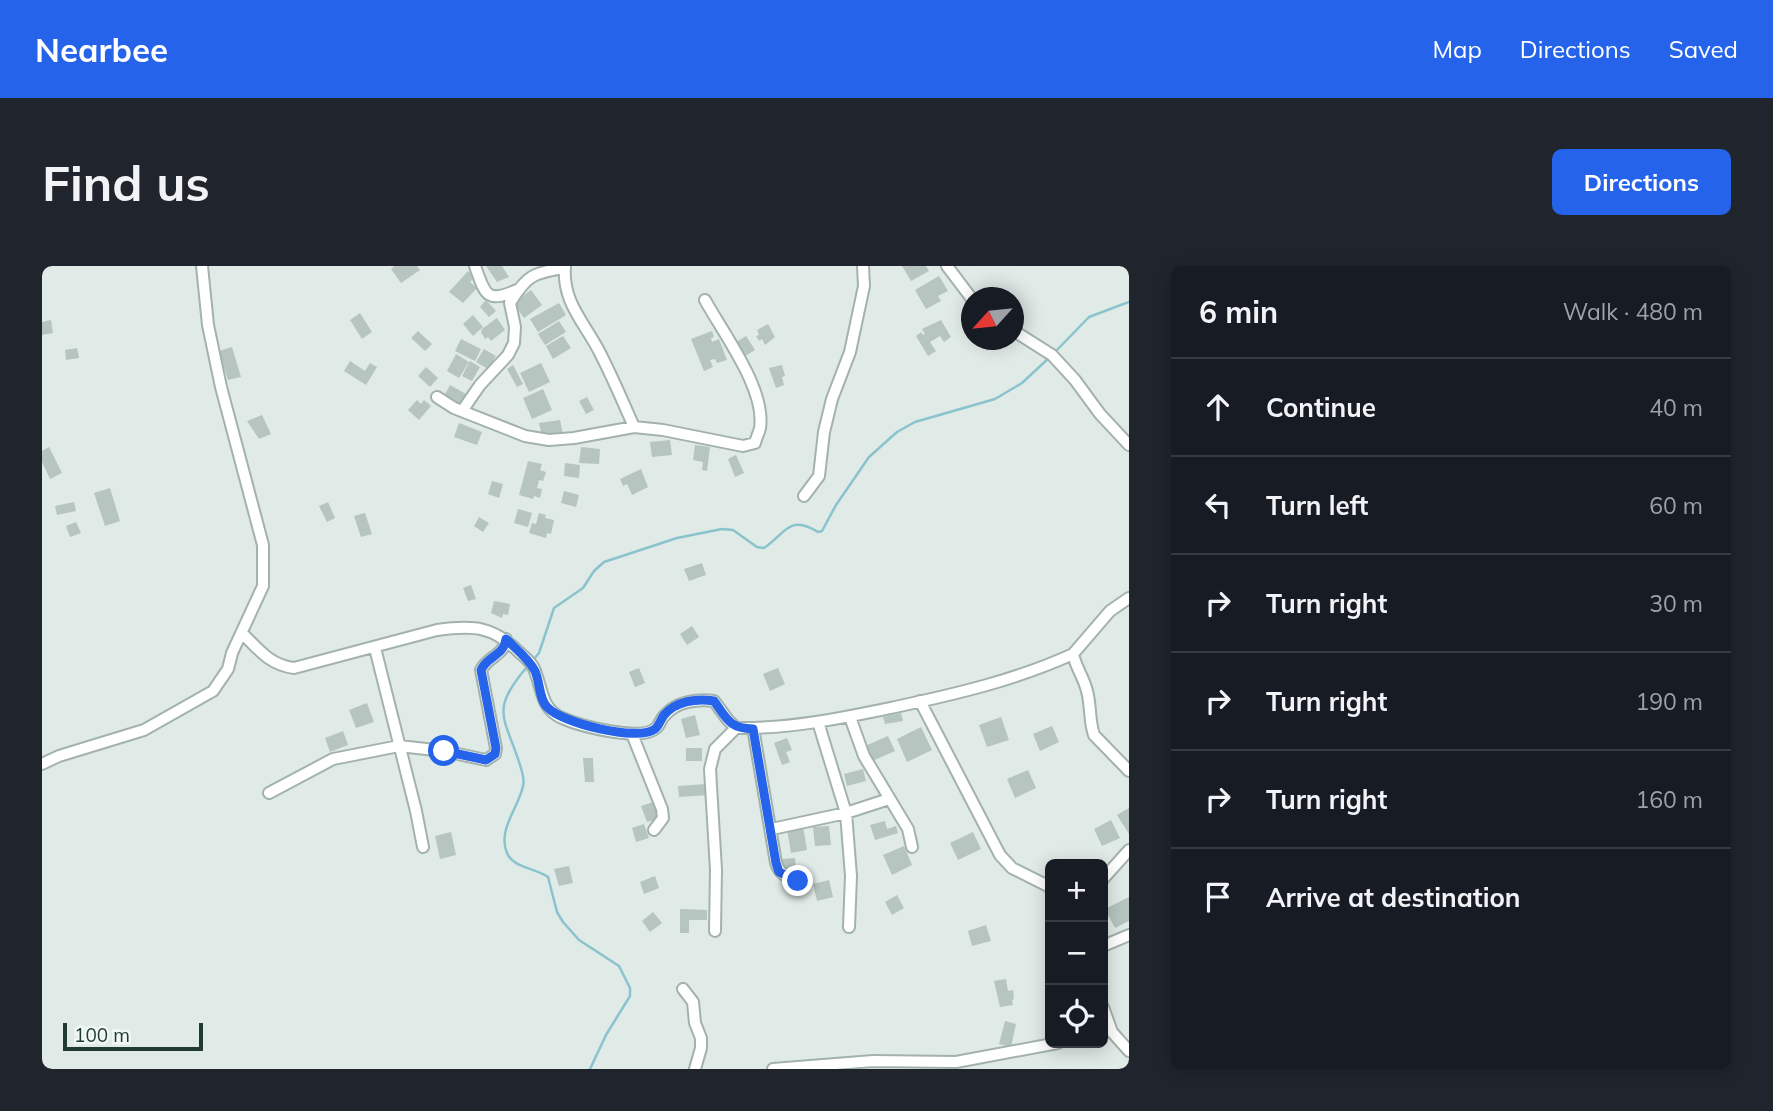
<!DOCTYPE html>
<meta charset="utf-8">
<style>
:root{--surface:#171b24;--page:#20242c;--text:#f1f3f6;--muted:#9ea1a6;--line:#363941;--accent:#2563eb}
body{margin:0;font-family:Mulish,sans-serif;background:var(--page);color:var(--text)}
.controls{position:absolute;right:21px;bottom:21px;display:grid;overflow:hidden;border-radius:10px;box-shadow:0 4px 18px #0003}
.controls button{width:63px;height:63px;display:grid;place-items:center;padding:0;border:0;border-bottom:2px solid var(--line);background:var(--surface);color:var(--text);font:35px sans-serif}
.compass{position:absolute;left:919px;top:21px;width:63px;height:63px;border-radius:50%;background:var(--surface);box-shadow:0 4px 18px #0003;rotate:243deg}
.scale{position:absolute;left:21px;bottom:18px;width:140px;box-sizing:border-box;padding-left:7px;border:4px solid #213a34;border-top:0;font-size:19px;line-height:24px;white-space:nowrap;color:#213a34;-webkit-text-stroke:5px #f0f7f4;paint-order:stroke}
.stop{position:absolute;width:21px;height:21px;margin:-16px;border:5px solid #2563eb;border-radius:50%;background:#fff}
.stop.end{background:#2563eb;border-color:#fff;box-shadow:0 2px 7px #0008}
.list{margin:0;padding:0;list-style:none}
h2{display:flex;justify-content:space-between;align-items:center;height:91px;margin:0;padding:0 28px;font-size:30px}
h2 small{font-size:23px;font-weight:400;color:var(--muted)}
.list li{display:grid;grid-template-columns:46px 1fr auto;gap:21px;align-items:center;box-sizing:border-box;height:98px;padding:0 28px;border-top:2px solid var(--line)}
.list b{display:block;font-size:26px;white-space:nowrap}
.list em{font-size:23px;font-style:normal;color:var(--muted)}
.icon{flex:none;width:38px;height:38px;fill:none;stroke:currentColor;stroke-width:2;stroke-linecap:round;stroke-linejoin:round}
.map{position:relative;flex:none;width:1087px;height:803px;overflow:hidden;border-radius:10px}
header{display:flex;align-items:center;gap:42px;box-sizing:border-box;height:98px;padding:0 35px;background:var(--accent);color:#fff}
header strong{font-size:33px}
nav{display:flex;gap:38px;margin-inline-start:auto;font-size:24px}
.intro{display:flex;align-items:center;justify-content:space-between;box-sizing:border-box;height:168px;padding:0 42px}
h1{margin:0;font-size:49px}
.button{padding:18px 32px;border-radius:10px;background:var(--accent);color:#fff;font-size:24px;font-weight:700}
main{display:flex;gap:42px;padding:0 42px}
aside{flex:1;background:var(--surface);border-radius:10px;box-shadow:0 4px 18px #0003}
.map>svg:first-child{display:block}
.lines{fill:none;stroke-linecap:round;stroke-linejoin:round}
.stream{stroke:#8ac3ce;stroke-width:2.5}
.building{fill:#b6c5bf}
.minor-casing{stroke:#a3b2ad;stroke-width:14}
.minor{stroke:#fff;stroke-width:10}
.route{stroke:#2563eb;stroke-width:9}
</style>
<header>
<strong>Nearbee</strong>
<nav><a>Map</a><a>Directions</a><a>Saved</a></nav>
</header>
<div class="intro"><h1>Find us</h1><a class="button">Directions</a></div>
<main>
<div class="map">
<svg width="1087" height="803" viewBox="0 0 1087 803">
<rect width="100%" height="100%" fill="#e0eae6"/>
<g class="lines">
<path class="stream" d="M1013,86L1047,51L1087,36
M492,393L497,387L512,342L541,322L552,305L562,296L635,272L680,263L691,264L715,281L722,282C744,267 747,248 776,266L780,265L794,239L827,191L855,166L873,156L953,133L980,117L1009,90
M485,401C447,445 463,451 478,499C480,506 483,513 481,520C477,541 455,564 465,587C471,602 494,602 506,611L515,646L521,656L537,674L577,700L588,722V730L564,769L548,803"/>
</g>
<path class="building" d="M353,0H375L378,4L359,17L349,3Z
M444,0H460L467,11L455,16Z
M860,0H884L887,5L869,15Z
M426,5L432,11L428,16L435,22L421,37L407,26Z
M897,10L906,25L896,30L899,35L884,43L873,24Z
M489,24L500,39L482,52L471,37Z
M444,34L454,45L447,51L438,41Z
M517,37L524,49L496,66L488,53Z
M318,47L330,66L320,73L308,54Z
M431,49L441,61L431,70L421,58Z
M455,52L463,64L449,75L446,71L443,73L439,66L440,63Z
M9,54L11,67L0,69V56Z
M899,54L909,71L902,76L898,70L888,76L894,85L886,90L874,70L879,66L881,69L883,68L880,63Z
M517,55L524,66L503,79L496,68Z
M726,58L733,71L723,79L720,73L717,75L714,70L717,69L715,64Z
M376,65L390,78L383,85L369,72Z
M670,65L672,71L669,72L670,76L677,73L685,94L675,97L673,93L668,94L671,101L662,105L649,73Z
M521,70L529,82L511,93L504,80Z
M704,70L713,84L700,92L691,78Z
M419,73L439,83L433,95L413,85Z
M190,81L199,111L186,114L177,85Z
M35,82L37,92L24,94L23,84Z
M442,83L454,90L446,103L434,96Z
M414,88L427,96L417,112L405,105Z
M308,95L323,105L328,97L335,101L324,119L302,105Z
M428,95L438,101L430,115L420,110Z
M499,97L508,116L487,126L478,107Z
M471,99L481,118L475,121L465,103Z
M740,99L743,110L740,111L742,119L734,122L727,102Z
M384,101L396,112L388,121L376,110Z
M408,119L424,128L417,141L401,132Z
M501,123L510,144L490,153L481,132Z
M545,131L552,144L544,148L537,135Z
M375,134L379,138L382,134L389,140L377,154L366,144Z
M220,149L229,168L217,173L205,155Z
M518,154L521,168L500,170L497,157Z
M417,157L440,166L435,179L412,171Z
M628,174L630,189L610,191L608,176Z
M653,179L668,181L665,205L660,204L661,196L651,194Z
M7,181L20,207L8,213L0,196V185Z
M539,181L558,183L557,198L537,197Z
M694,189L702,207L693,211L686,193Z
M486,195L500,198L498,204L504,206L501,215L497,214L495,222L500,223L498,232L492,230L491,233L477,229Z
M523,197L538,199L537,212L522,210Z
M599,203L606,221L590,229L585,218L581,220L578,213Z
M450,215L461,218L457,232L446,228Z
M68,222L78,255L63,260L52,227Z
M522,225L537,229L534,241L519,237Z
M32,236L34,245L15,249L13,240Z
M286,236L293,252L285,256L277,240Z
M476,243L490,247L486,261L472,257Z
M323,247L330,268L319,271L312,250Z
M497,247L504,249L503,252L512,254L509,268L505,267L504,272L487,267L490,257L494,258Z
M437,251L447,257L441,266L432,260Z
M34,256L39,267L28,271L24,260Z
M660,297L664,309L647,315L642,303Z
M429,319L434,333L426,335L421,322Z
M452,335L468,338L466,349L461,348L460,352L449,347Z
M650,360L657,371L645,379L638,368Z
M597,402L603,417L593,421L587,406Z
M736,402L743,418L728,425L721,408Z
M325,437L332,456L314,462L307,444Z
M859,447L861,455L843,458L841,451Z
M653,449L658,469L644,472L639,453Z
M959,451L967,474L945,481L937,459Z
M1010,460L1017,476L998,485L991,468Z
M879,461L890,484L865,496L855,473Z
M301,465L306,479L288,486L283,472Z
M846,470L853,485L830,495L823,480Z
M745,472L750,484L744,486L748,496L740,499L732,477Z
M644,482H660V495H644Z
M541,492H551L552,516H543Z
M821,503L824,515L805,520L802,508Z
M986,504L994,522L973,532L965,513Z
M665,518L666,529L637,531L636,520Z
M611,536L616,553L605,556L599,540Z
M1087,542V568L1075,549Z
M1069,554L1078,572L1060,580L1052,563Z
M843,555L845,563L854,560L856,567L833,574L828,559Z
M602,558L607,572L594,576L590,562Z
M761,560L765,584L749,587L745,563Z
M787,560L789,579L773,580L771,561Z
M409,566L414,589L398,593L393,570Z
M931,566L939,583L916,594L908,577Z
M862,580L870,599L850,609L841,589Z
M753,592L754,604L740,606L739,593Z
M527,600L531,617L517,620L512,603Z
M613,610L617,622L602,628L598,616Z
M787,614L791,631L775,635L771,618Z
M855,629L862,642L850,649L843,636Z
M1087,631V655L1073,662L1063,643Z
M638,643L665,644V654H647V667H638Z
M611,646L620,657L608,666L600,655Z
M944,659L949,675L930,680L926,665Z
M964,713L966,725L971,724L972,733L970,734L971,739L958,741L952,715Z
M963,755L974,758L969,781L957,778Z"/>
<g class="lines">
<defs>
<path id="minor" d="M433,0C443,28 444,38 475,24
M523,0C520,36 542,56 557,85C570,110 581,136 592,161
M905,0L930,33
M972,65L1010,89L1033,114L1058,148L1087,179
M395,131L412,142L483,170L507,174L532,172L592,161L621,164L701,180L713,177C714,172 717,167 718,162C724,123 681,67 663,34
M420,145L438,119L466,89L472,77L473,61L468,37C484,10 492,6 523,2
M762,230L777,210L782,166L790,133L808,86L822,20L821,0
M1087,332L1068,345L1031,388C1034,402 1042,412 1045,425C1049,439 1047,455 1052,469L1087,505
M201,368C217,384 228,399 252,402L395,364C432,359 451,360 478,387C485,393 492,399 494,408C501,427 500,443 520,452C538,460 599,476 614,462C618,459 619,452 623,449C635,435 656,433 672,435L686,454L694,462C748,463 800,452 853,441C914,428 974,414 1031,388
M333,382L374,545L381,581
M878,435L958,589L970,602L1008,621
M808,451L822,490L866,563L870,581
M776,456L804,547L809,610L807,661
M711,462L734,597C738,609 745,611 756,615
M590,468L620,543L621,552L612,564
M0,498L17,490L102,464L171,425L186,403L190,387L221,320V279L179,121L166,59L160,0
M227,527L291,493L357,480L402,485L444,494L453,488L454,482L439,404C446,390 462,390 464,373
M730,563L804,547L847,533
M1061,613L1087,584
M673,665L674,604L668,503L673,483L694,462
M1061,680L1087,669
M641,723L651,736L653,757L659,772V782L653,803
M1061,741L1070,766L1087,785
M731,803L831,795L914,796L1016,777"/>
</defs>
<use href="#minor" class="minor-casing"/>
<use href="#minor" class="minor"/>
</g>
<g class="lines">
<path class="route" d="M402,485L444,494L453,488L454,482L439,404C445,390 462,390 464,373C474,383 487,393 493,405C498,416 497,433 505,441C519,457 596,476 613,463C617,460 619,453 622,449C634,435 655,432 672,435C685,453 687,462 711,463L734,597L737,606L756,615"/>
</g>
</svg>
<div class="controls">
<button>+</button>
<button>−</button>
<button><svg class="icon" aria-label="locate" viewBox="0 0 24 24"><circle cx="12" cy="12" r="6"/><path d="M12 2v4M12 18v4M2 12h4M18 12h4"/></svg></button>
</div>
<svg class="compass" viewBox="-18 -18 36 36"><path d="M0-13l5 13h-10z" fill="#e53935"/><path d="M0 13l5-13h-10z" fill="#9ea1a6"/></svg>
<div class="scale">100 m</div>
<div class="stop" style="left:402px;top:485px"></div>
<div class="stop end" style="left:756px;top:615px"></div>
</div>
<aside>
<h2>6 min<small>Walk · 480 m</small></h2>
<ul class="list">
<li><svg class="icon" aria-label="ahead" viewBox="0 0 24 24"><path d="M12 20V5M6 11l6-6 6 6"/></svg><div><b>Continue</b></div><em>40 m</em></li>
<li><svg class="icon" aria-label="left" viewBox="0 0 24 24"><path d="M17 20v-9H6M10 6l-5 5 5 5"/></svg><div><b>Turn left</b></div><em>60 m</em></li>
<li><svg class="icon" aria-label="right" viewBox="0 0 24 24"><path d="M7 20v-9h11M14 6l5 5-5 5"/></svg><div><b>Turn right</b></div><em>30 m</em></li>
<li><svg class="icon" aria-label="right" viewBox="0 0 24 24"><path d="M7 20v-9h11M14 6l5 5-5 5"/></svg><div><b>Turn right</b></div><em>190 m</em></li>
<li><svg class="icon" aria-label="right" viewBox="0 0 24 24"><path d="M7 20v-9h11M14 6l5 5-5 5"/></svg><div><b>Turn right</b></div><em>160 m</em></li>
<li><svg class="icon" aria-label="arrive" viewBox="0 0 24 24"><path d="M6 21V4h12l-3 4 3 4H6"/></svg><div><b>Arrive at destination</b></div></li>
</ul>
</aside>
</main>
